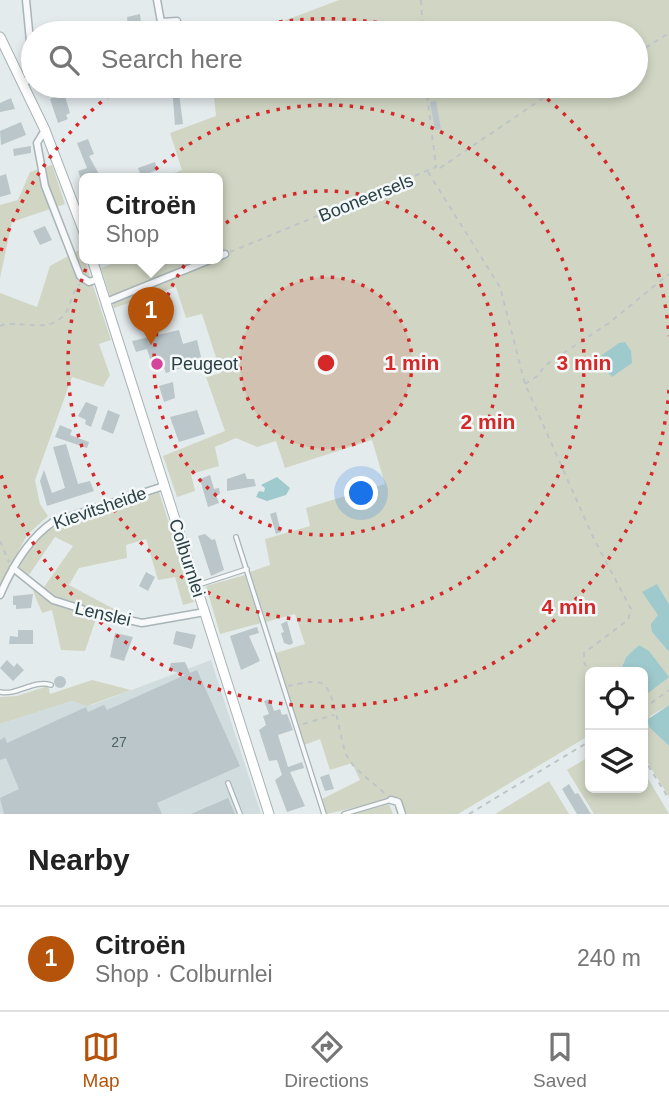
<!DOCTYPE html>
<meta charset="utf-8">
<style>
:root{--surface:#fff;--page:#f6f6f6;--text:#222;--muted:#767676;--line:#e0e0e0;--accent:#b45309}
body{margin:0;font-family:Arial,sans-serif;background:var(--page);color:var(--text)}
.controls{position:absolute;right:21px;bottom:21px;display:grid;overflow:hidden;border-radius:10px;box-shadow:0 4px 10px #0003}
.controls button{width:63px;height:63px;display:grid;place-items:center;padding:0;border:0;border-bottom:2px solid var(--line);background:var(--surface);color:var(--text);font:35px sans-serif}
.you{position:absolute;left:362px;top:494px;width:24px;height:24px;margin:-18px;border:5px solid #fff;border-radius:50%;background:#1a73e8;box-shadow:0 0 0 10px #1a73e833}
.badge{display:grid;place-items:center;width:46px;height:46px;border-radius:50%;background:var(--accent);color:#fff;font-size:23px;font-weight:700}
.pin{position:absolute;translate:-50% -58px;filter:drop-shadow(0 2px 4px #0008)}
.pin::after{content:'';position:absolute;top:37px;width:24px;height:21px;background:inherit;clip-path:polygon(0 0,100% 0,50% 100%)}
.popup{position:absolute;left:79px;top:173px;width:144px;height:91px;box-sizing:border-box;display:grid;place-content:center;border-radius:10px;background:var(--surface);filter:drop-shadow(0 2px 5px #0005);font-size:23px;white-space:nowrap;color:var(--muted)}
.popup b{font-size:26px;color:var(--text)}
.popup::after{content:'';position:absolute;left:50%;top:100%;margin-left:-14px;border:14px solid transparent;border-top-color:var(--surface)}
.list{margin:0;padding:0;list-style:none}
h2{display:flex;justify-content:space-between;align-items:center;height:91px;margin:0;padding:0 28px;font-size:30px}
h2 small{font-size:23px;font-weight:400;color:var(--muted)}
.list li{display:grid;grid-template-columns:46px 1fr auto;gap:21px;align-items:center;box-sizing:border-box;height:105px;padding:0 28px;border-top:2px solid var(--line)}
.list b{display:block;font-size:26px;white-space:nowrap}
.list p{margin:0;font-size:23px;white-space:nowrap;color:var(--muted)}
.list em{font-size:23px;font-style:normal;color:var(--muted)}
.icon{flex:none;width:38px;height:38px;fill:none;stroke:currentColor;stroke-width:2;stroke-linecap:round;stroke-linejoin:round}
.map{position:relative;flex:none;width:669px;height:814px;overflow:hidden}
.search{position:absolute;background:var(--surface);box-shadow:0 4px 10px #0003;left:21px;right:21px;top:21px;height:77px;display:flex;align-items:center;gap:18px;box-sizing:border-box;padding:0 24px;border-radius:38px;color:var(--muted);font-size:26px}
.sheet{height:196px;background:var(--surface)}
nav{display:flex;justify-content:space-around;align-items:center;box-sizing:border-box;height:98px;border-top:2px solid var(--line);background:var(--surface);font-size:19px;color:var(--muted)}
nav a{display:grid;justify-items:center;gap:4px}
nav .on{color:var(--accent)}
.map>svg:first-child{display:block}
.built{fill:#d1dcde}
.green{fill:#d1d6c4}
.water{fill:#9ec9cd}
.building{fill:#bac6ca}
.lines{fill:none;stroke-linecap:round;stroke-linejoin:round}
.lane-casing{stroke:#a8b4b7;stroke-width:6}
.street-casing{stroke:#a8b4b7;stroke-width:9}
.secondary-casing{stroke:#a8b4b7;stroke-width:11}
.path{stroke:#bec5c7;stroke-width:2;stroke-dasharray:5 5;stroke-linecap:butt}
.lane{stroke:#f7f9fa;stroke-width:3.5}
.street{stroke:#f7f9fa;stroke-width:6}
.secondary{stroke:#fff;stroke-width:9}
.ring{fill:none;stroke:#d62828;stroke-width:3.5;stroke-dasharray:3.5 7}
.poi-dot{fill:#d3469a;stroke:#f4f8f9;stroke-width:2.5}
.labels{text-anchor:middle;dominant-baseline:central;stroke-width:5;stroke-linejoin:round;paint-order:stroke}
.number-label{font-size:14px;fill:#4e6266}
.street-label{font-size:18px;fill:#2a4045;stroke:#f4f8f9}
.poi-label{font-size:18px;fill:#2a4045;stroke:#f4f8f9;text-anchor:start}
.centre{fill:#d62828;stroke:#f4f8f9;stroke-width:3.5}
.ring-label{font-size:21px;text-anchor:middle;font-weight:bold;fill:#d62828;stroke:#f4f8f9;stroke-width:5;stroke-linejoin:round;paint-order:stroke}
</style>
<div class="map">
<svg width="669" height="814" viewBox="0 0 669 814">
<rect width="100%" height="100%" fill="#e4ebec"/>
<path class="built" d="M211,660L261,814H0V724L72,701L92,705Z"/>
<path class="green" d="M339,0H669V604L657,584L658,615L652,632L669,652V705L650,716V728L669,746V797L643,755V688L648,693L654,657L639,645L626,657L620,672H590V735L458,814H405L399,797L327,814L322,799L360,780L352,763L330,770L320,739L304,745L276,653L305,644L295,614L266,622L250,572L270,565L265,539L310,526L306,508L385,484L372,440L285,468L276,441L257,447L236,438L215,447L219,466L191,474L195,491L177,497L163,456L225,431L206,377L221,373L202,314L186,318L176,287L114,308L101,268L123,259H218V179H159L182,170L170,133L216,116L213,86H636V33H252Z
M52,165L65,204L12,222L0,278V205L18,200L30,172Z
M81,249L111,340L99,344L110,375L103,387L72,377L35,480L40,504L48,516L27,535L0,587V293L37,307L50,266Z
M159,492L194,602L183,605L175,577L158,580L146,539L126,545L127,558L79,568L69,585L129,617V625L97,616L85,651L61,650L52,610L42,613L33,591L37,582L44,587L73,546L55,537L29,575L19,567L21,559L48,530Z
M245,575L261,623L220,634L206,586Z
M92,680L131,690L87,706L72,701L0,724V697L17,696L48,686L50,694Z
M590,756V788H643V770L669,814H594L567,770Z
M549,781L569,814H495Z
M389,804L393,814H354Z"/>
<path class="water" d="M625,342L631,351L632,363L612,377L601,365L599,357L619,343Z
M277,477L290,488L286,495L267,501L256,497L259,491L264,492L265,488L261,485Z
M657,584L669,604V652L652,632L651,624L658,615L642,592Z
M639,645L649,651L669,677L648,693L643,688V672H620L626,657Z
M669,705V746L650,728L647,720Z"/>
<path class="building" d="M140,14L141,24L128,25L127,17Z
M172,86H178L183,124L175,125Z
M64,93L70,113L66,115L68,119L58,123L50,99Z
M11,98L15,109L0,112V103Z
M436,101L441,129L435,130L430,102Z
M21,122L26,135L1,145L0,131Z
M88,139L94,154L89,156L100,176L81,179L78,171L87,168L77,143Z
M31,146V153L14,156L13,149Z
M155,162L157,170L141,176L138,168Z
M6,174L11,194L0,197V176Z
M45,226L52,240L40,245L33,231Z
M179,330L183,344L197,340L202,361L166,373L164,368L154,371L147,349L136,352L132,341Z
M173,382L175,398L164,402L159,386Z
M86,402L98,407L91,427L85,424L86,420L78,416Z
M108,410L120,415L113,434L101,429Z
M197,410L205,434L179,442L170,417Z
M60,425L72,430L70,435L89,442L87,448L55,437Z
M66,444L78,484L90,481L94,491L47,506L40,481L44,470L52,493L65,488L53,447Z
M245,473L247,479H254L256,486L227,491V479Z
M210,475L214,489L219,488L220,494L216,495L219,503L208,507L200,479Z
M276,512L281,532L276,534L270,514Z
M205,534L212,540L215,539L224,570L211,576L198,536Z
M146,572L155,577L148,591L139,586Z
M33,594L31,608L16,609V605H13V596Z
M287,621L293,643L290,645L284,643L281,633L284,632L281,624Z
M257,627L259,633L249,636L260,661L241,670L230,636Z
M18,630H33V644H9L10,636L18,637Z
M176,631L196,635L192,649L173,644Z
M115,633L133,637L124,661L110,657Z
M7,660L14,667L17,663L24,670L13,681L0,668Z
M185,662L190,673L197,670L240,766L157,803L162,814H4L0,798L19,789L6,758L0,760V740L5,737L7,743L86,707L88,712L104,705L107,710L185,675L169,670L171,663Z
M54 682a6 6 0 1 1 12 0a6 6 0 1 1-12 0Z
M270,699L274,711L280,709L282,715L287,714L293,730L278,735L288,767L302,762L304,768L290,772L305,806L287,812L275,780L282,775L277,760L269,761L259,730L266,725L263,716L269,714L264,701Z
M329,774L334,789L325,791L320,777Z
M569,784L575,794L578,793L591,814H577L562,789Z
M228,798L235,814H191Z"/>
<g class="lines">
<defs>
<path id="lane" d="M236,537L324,814
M198,585L247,569
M0,692C17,696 34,679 51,685
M228,783L240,814
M344,814L391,800"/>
<path id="street" d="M157,0L161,22L177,21
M24,85L33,72L26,0
M45,130L37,143L45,186L80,276L89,282L98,279
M218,257L225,254
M106,302L212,259
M13,568L53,600L88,611L142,623L205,612
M0,595C12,567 28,539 53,522L164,486
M391,800L398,802L402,814"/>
<path id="secondary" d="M0,37L45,130L85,235
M92,259L269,814"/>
</defs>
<use href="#lane" class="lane-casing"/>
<use href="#street" class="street-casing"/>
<use href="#secondary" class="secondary-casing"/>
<path class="path" d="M421,0L423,33
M636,45L645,48L669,33
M440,168L561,86
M428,172L500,287L525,384L594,539L631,609L628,620L584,653V662L590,673
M230,252L436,167L426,86
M0,326C17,319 44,333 61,318C72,309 70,293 80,284
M525,384L539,375L544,366L609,323L669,274
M0,541L9,562
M288,686C298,684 311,680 321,683C336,688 339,742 348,758C357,773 375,783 387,796
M643,709L669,690
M303,724L334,715
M643,757L669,799
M469,814L590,741"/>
<use href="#lane" class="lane"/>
<use href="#street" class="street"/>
<use href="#secondary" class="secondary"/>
</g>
<circle cx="326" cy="363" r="86" fill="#d62828" fill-opacity=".12"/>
<g class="ring">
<circle cx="326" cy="363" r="86"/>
<circle cx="326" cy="363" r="172"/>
<circle cx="326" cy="363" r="258"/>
<path d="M669 390A344 344 0 0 1 1 475M1 251A344 344 0 0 1 121 86M228 33A344 344 0 0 1 424 33M531 86A344 344 0 0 1 669 336"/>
</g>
<circle class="poi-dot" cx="157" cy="364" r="7"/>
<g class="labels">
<g class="number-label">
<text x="119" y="742">27</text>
</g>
<g class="street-label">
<text transform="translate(366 198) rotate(-22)">Booneersels</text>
<text transform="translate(100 508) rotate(-19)">Kievitsheide</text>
<text transform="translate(187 558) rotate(72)">Colburnlei</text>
<text transform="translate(103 614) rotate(13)">Lenslei</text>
</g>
<g class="poi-label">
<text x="171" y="364">Peugeot</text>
</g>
</g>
<circle cx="326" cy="363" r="10" class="centre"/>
<g class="ring-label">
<text x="412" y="370">1 min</text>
<text x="584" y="370">3 min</text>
<text x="488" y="429">2 min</text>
<text x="569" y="614">4 min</text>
</g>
</svg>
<div class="controls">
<button><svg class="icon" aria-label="locate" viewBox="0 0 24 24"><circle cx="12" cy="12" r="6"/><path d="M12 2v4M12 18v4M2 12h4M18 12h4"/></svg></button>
<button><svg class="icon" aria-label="layers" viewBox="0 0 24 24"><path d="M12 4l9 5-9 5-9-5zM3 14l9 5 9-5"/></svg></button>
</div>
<div class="you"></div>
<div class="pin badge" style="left:151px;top:345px">1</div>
<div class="popup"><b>Citroën</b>Shop</div>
<div class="search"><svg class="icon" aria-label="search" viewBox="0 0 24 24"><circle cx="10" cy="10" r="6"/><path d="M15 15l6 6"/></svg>Search here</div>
</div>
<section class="sheet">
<h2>Nearby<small></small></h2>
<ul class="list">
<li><span class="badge">1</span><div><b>Citroën</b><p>Shop · Colburnlei</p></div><em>240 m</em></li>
</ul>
</section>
<nav>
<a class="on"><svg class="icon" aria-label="map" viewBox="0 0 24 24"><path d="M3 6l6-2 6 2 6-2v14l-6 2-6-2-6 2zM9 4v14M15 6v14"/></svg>Map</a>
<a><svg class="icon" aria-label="directions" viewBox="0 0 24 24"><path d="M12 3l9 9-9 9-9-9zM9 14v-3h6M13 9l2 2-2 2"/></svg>Directions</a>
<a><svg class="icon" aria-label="saved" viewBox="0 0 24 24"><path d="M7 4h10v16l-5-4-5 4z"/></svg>Saved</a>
</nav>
